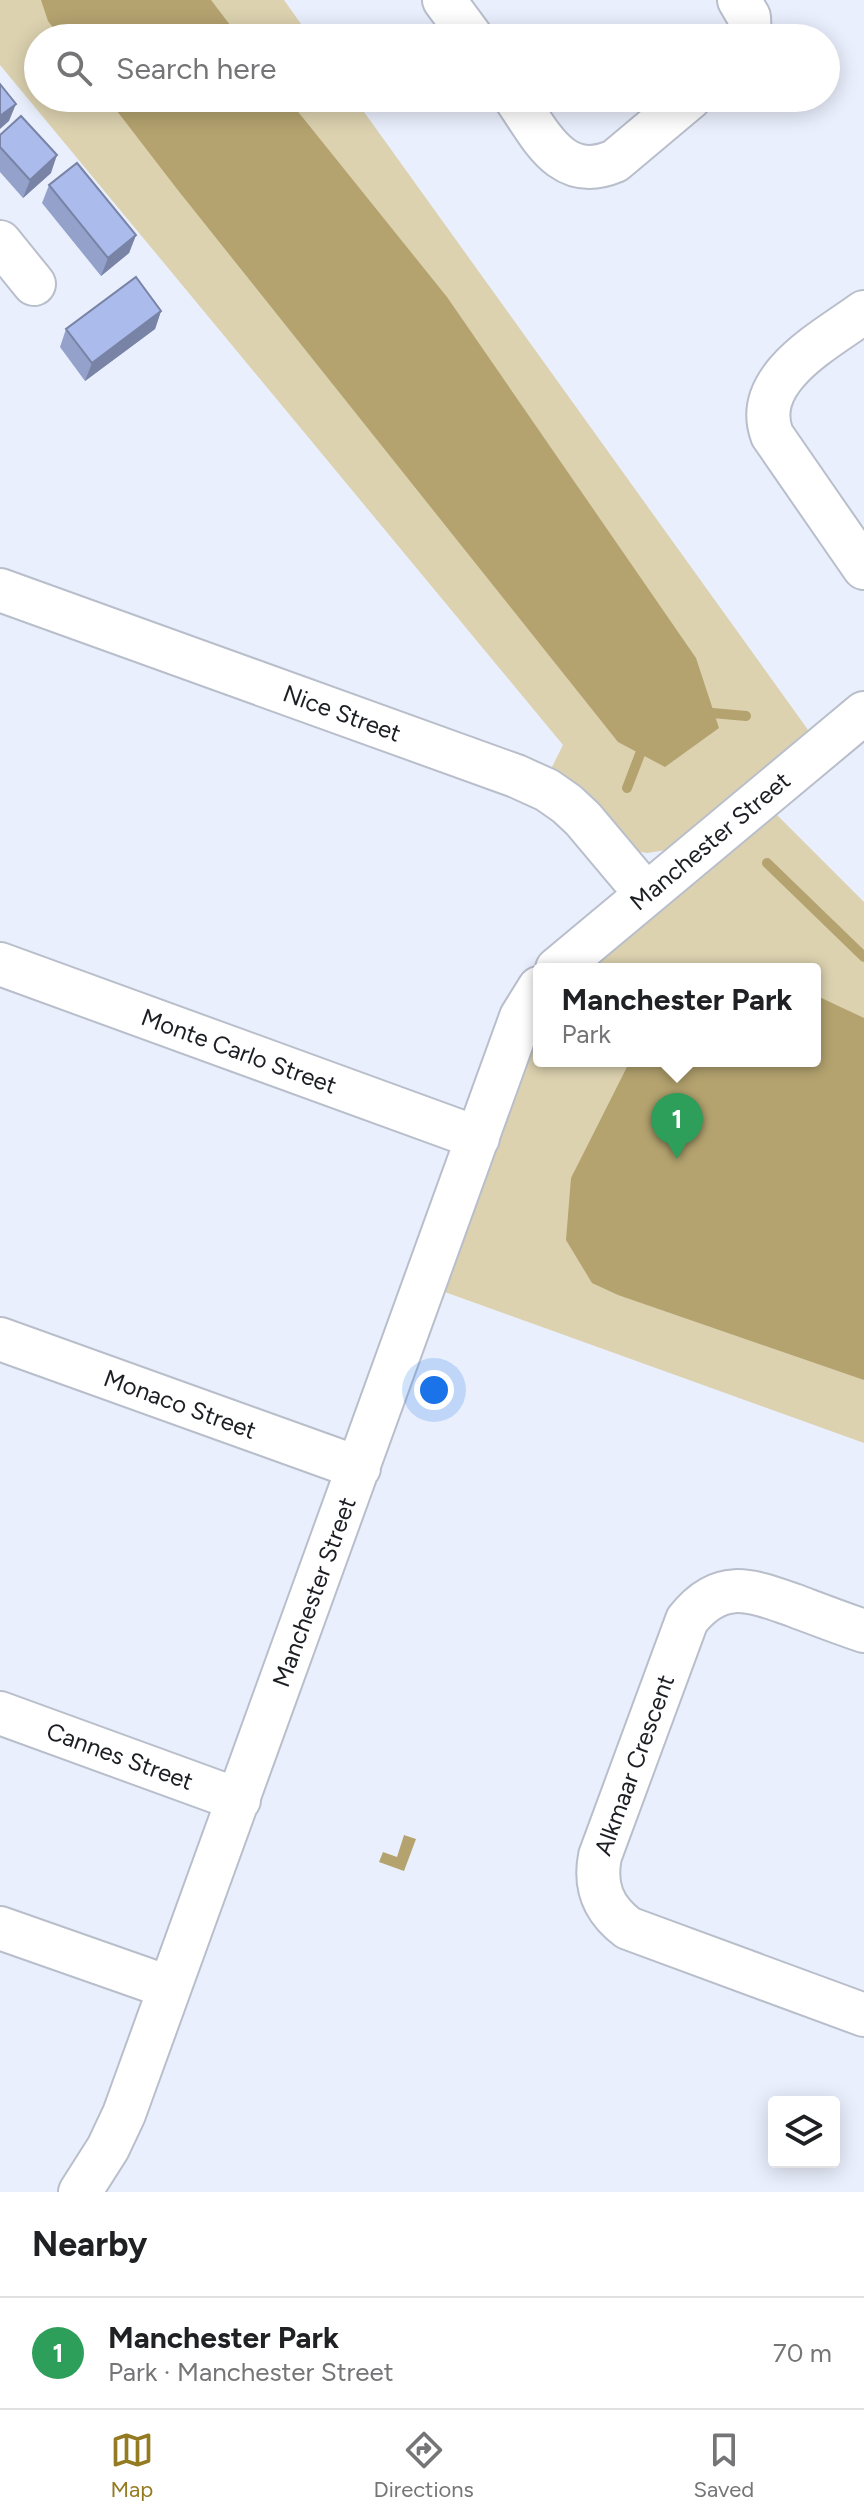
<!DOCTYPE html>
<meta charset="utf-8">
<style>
:root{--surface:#fff;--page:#f6f6f6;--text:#202124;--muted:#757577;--line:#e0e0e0;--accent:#947b22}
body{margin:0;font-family:Figtree,sans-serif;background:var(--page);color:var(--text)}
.controls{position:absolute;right:24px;bottom:24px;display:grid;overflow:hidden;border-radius:8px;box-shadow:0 4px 20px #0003}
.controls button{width:72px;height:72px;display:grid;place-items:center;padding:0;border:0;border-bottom:2px solid var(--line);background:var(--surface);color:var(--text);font:40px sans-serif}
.you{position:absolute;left:434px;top:1390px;width:28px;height:28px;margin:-20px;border:6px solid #fff;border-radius:50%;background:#1a73e8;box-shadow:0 0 0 12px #1a73e833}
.badge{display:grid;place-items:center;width:52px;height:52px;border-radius:50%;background:var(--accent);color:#fff;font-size:26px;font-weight:700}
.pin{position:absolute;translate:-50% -66px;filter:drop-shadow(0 2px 4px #0008)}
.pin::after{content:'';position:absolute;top:42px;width:28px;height:24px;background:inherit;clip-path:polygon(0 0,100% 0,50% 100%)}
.popup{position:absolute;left:533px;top:963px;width:288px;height:104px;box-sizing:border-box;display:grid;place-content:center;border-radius:8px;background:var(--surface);filter:drop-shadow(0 2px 6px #0005);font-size:26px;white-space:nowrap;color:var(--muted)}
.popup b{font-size:30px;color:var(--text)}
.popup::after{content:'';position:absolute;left:50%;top:100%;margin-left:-16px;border:16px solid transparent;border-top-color:var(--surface)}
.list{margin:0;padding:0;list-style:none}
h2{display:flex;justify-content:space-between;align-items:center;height:104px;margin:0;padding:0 32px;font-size:34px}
h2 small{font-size:26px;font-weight:400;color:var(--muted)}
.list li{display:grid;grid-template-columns:52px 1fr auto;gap:24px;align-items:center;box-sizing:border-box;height:112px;padding:0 32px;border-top:2px solid var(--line)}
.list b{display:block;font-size:30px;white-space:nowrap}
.list p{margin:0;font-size:26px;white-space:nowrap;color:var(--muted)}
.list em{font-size:26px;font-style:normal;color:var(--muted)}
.icon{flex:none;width:44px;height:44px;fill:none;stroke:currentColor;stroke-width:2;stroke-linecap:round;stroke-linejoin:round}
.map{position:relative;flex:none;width:864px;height:2192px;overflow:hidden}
.search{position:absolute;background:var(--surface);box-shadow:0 4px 20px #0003;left:24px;right:24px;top:24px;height:88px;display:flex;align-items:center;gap:20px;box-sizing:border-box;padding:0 28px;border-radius:44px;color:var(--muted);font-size:30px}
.sheet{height:216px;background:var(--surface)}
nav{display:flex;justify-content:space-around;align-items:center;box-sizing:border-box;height:112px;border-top:2px solid var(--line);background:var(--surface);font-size:22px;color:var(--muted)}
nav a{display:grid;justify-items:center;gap:4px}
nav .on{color:var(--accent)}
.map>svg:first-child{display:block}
.green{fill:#dcd2b0}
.water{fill:#b4a36f}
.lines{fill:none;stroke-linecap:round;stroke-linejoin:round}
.stream{stroke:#b4a36f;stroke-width:10}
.minor-casing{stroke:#b9becb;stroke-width:46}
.minor{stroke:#fff;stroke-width:42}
.wall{fill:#93a1cb}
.shaded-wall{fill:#7883a5}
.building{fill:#abbbec;stroke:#7883a5;stroke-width:2}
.labels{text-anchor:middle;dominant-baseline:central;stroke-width:6;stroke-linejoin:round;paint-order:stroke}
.street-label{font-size:24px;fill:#1c1e23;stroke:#fff}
</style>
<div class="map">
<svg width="864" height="2192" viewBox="0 0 864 2192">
<rect width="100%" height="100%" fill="#eaeffd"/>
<path class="green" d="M0,0H284L311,38H38V98H354L811,734L673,849L647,853L636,851L549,773L563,745L0,65Z
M774,812L864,902V1443L442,1291L539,1024V1061H815V969H585Z"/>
<path class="water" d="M41,0H211L240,38H61L48,21Z
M107,98H287L447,297L696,658L719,728L665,767L618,742L177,189Z
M815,995L864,1018V1380L618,1295L592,1283L566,1240L571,1178L630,1061H815Z
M404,1835L416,1839L404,1871L379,1862L383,1852L397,1857Z"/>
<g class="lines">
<path class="stream" d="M701,712L746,716
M627,788L645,741
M767,863L864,957"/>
<defs>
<path id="minor" d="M444,0L472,38
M739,0L749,17L750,38
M515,98C541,135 561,184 615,161L690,98
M0,242L34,284
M864,312C826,340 751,378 772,435L864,568
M0,590L516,776L547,790L567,804L583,819L646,894
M0,964L478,1138
M557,969L864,713
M0,1339L359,1468
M864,1631C840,1623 817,1614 793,1605C750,1590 720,1578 687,1620L600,1856C594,1887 603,1909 628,1928L864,2015
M0,1713L239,1800
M0,1928L168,1987
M80,2192L108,2148L124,2114L521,1017L539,988"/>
</defs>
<use href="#minor" class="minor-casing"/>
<use href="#minor" class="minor"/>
</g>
<path class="wall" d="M0,135L51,173L23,198L0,172Z
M49,185L136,235L129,253L101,276L42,203Z
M161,311L155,329L85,381L60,347L66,329Z"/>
<path class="shaded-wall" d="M16,104L9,121L0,129V116Z
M57,155L51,173L23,198L30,180Z
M136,235L129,253L101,276L108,258Z
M161,311L155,329L85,381L92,363Z"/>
<path class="building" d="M0,84L16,104L0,116Z
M21,116L57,155L30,180L0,147V135Z
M77,163L136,235L108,258L49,185Z
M136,277L161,311L92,363L66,329Z"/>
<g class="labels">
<g class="street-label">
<text transform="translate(342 713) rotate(20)">Nice Street</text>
<text transform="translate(710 841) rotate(-40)">Manchester Street</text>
<text transform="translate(239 1051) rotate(20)">Monte Carlo Street</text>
<text transform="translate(180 1404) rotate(20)">Monaco Street</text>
<text transform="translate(314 1592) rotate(-70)">Manchester Street</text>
<text transform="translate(120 1756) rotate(20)">Cannes Street</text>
<text transform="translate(634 1765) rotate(-70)">Alkmaar Crescent</text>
</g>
</g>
</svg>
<div class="controls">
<button><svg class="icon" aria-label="layers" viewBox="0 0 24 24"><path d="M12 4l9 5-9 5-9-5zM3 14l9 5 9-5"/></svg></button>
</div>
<div class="you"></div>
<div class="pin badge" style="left:677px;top:1159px;background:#2e9e5b">1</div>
<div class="popup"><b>Manchester Park</b>Park</div>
<div class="search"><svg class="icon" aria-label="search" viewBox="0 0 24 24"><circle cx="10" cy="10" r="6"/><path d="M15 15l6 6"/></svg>Search here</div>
</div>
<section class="sheet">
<h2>Nearby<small></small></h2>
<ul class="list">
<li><span class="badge" style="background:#2e9e5b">1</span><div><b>Manchester Park</b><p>Park · Manchester Street</p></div><em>70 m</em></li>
</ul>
</section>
<nav>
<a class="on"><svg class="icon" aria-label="map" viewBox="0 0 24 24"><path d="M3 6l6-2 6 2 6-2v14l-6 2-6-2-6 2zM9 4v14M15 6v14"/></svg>Map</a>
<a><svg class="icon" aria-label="directions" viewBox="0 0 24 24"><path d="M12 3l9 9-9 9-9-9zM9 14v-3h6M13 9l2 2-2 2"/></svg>Directions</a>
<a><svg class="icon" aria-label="saved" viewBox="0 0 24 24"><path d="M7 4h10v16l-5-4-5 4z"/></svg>Saved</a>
</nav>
